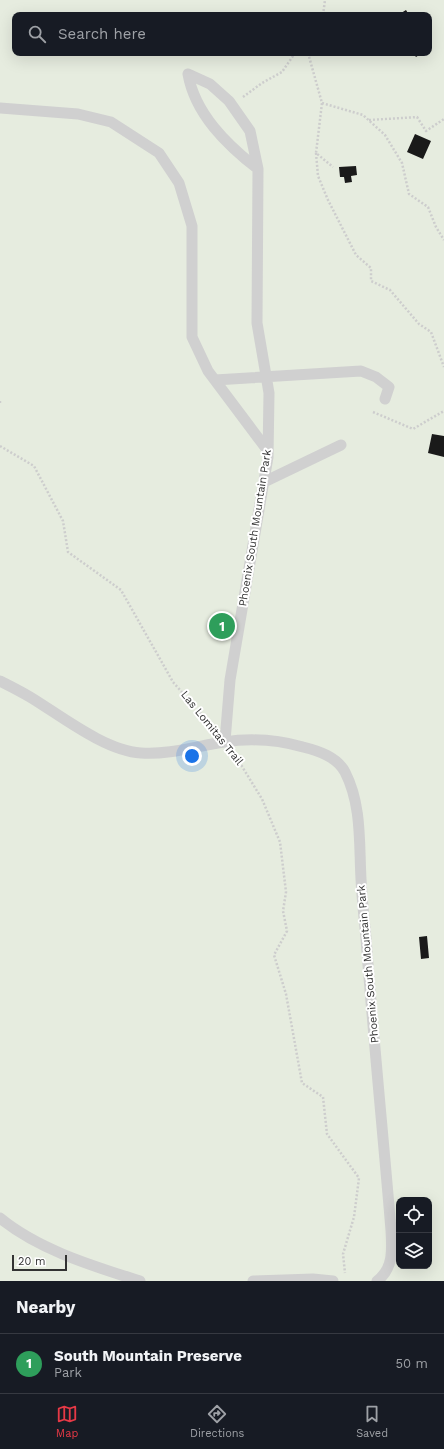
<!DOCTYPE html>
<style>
:root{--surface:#171b24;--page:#20242c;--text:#f1f3f6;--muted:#9ea1a6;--line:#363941;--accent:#e63946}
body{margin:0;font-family:"Work Sans",sans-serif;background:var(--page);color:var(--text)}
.controls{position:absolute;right:12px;bottom:12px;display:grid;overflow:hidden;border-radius:8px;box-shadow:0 4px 16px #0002}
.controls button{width:36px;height:36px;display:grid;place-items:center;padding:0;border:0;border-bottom:1px solid var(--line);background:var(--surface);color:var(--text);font:20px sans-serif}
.scale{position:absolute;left:12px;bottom:10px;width:55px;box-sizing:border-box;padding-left:4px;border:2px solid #333;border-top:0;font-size:11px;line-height:14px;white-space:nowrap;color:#333;-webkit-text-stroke:3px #fff;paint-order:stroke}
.you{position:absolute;left:192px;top:756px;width:14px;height:14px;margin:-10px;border:3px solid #fff;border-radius:50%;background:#1a73e8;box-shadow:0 0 0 6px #1a73e833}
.badge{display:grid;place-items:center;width:26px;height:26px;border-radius:50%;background:var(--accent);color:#fff;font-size:13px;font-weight:700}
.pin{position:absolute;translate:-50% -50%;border:2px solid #fff;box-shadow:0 1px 4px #0006}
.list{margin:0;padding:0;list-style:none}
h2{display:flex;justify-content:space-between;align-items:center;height:52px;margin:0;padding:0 16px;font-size:17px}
h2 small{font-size:13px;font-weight:400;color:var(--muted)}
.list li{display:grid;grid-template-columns:26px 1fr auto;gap:12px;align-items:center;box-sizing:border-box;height:60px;padding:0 16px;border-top:1px solid var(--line)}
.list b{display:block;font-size:15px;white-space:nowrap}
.list p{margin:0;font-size:13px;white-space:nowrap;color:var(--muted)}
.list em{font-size:13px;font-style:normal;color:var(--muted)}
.icon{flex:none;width:22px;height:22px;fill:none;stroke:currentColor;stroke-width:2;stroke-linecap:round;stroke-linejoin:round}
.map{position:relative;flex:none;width:444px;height:1281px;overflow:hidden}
.search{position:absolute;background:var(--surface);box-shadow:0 4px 16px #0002;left:12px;right:12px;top:12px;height:44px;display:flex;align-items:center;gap:10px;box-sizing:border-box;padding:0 14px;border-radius:8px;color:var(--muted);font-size:15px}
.sheet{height:112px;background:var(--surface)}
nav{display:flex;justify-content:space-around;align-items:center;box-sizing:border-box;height:56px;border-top:1px solid var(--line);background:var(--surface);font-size:11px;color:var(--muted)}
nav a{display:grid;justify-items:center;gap:2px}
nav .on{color:var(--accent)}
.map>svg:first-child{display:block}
.green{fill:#e6ecdf;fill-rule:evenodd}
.building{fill:#1a1a1a}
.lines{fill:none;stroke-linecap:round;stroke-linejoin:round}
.path{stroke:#cdcdcd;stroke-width:2.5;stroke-dasharray:2 2;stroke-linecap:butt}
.lane{stroke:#d0d0d0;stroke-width:11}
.labels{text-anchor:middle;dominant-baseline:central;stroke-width:4;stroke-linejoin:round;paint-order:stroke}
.street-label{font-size:11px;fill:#333;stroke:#fff}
</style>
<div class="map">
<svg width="444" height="1281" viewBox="0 0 444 1281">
<rect width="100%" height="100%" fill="#fff"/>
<path class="green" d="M0,0H444V1281H0ZM15,15H429V53H15ZM399,1200H429V1266H399Z"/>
<path class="building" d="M406,10L409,15H398Z
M413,53H422L416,57Z
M415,134L431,141L423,159L407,152Z
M356,166L357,175L351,176L352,182L345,183L344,177H340L339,167Z
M432,434L444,436V457L428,453Z
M427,936L429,958L421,959L419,937Z"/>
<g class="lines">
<path class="path" d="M323,15L325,0
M308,53L322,103L316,153L333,167
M243,97L262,83L282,72L295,53
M322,103L363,115L385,135L402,163L409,194L428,207L436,227L444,240
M369,120L417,117L426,131L444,119
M316,153L318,176L328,200L356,255L371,268V281L390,290L419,324L431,332L444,367
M0,401V403
M373,412L413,429L444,411
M0,446L34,466L63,521L68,552L121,590L173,682L211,725
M235,755L262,799L280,842L286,892L283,911L287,931L274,955L286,994L302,1083L323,1097L327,1134L359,1178L354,1217L343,1254L345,1273"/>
<path class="lane" d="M188,74L210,84L229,101L250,131L258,169L257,323L269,393L268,457L230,680L225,741
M188,74C195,114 227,145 258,169
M0,108L78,114L111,122L159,153L179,183L192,226V337L208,371L268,451
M215,380L361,371L376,377L389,387L385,399
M264,482L341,445
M0,681C10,686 20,691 30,697C60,715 105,751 141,753C169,755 197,746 224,742C250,738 278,740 303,747C319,751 337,757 345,772C362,805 359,844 361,879C362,899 364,918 366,938C373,1035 383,1133 391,1230C392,1249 394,1268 377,1281
M0,1218C39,1250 93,1266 140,1281
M253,1281L313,1279L333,1281"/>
</g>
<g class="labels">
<g class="street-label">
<text transform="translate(255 528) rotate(-81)">Phoenix South Mountain Park</text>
<text transform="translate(212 728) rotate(51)">Las Lomitas Trail</text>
<text transform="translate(368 964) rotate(-95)">Phoenix South Mountain Park</text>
</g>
</g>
</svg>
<div class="controls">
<button><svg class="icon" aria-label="locate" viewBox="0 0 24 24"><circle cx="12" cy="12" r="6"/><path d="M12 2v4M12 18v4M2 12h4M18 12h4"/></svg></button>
<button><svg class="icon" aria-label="layers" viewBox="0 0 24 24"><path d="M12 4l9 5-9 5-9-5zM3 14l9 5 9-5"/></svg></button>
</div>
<div class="scale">20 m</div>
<div class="you"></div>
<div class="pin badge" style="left:222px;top:626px;background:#2e9e5b">1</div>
<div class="search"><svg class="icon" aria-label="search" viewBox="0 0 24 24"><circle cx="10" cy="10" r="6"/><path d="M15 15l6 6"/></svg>Search here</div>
</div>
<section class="sheet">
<h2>Nearby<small></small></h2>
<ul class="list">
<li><span class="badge" style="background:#2e9e5b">1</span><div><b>South Mountain Preserve</b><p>Park</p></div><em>50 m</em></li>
</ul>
</section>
<nav>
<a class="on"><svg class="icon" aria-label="map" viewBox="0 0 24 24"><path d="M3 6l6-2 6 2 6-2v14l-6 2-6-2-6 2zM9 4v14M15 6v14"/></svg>Map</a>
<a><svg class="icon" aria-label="directions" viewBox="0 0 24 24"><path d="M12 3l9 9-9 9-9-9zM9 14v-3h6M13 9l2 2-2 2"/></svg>Directions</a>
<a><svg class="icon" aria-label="saved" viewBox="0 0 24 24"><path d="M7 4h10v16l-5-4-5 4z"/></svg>Saved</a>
</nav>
